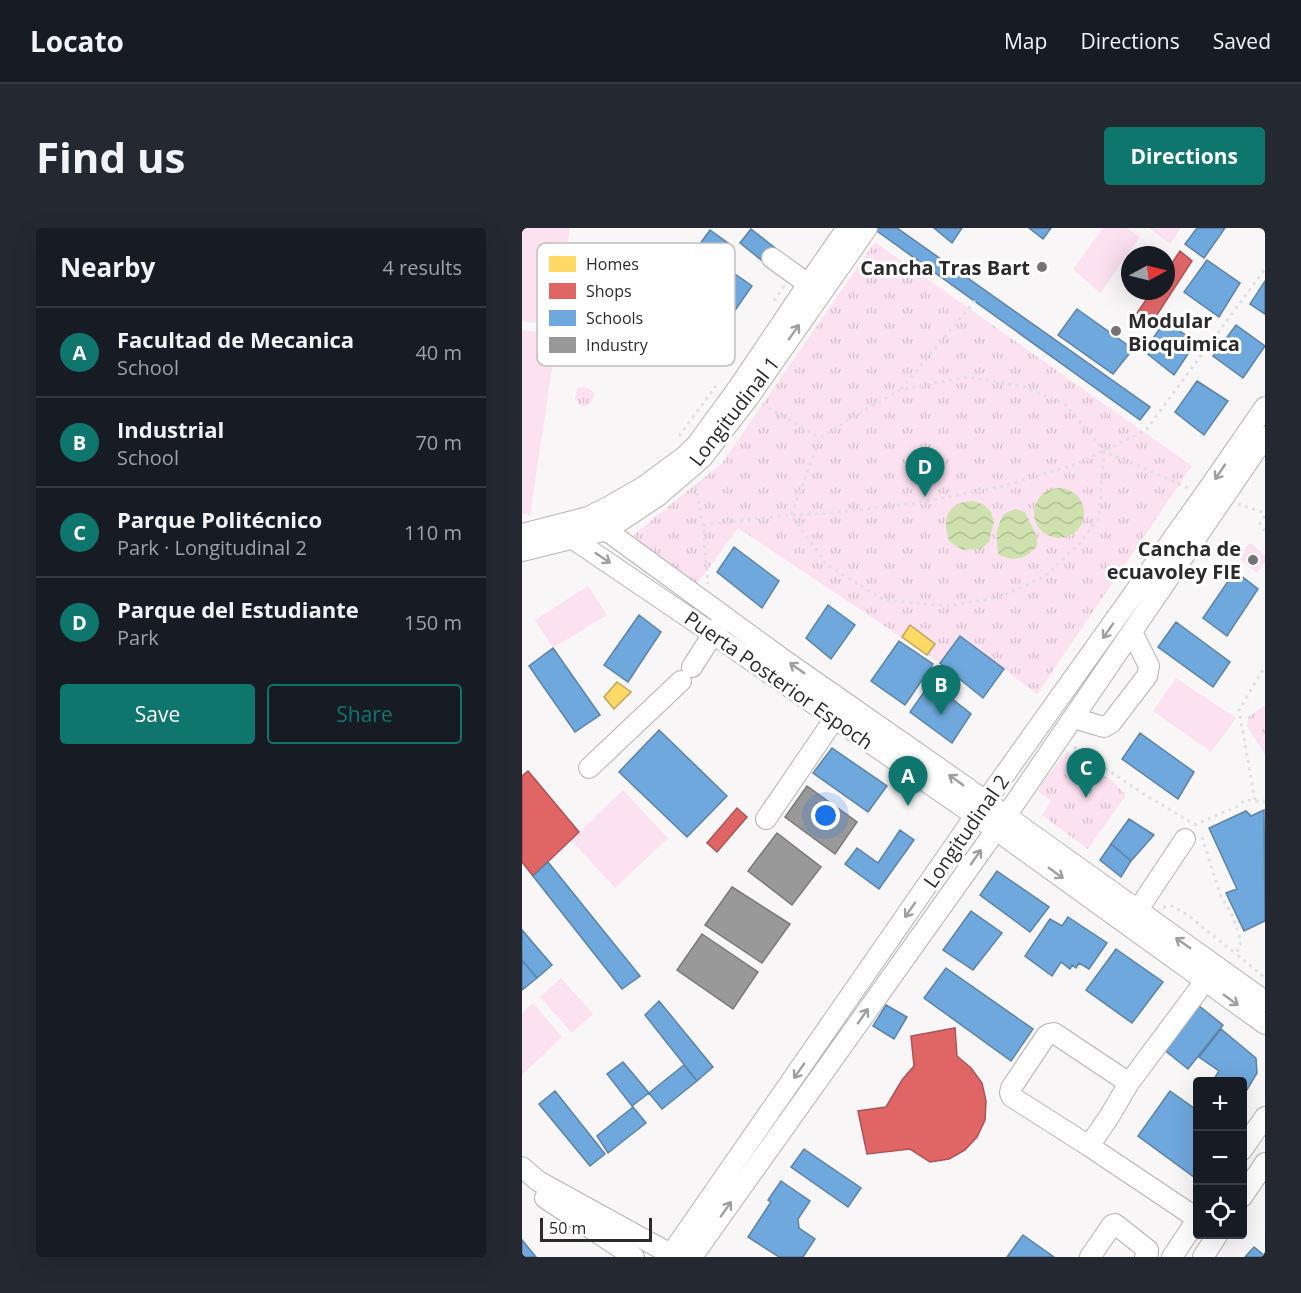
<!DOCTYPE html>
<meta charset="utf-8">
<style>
:root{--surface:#171b24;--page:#242831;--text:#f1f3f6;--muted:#9ea1a6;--line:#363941;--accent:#0f766e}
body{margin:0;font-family:"Open Sans",sans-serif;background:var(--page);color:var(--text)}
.controls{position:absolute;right:18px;bottom:18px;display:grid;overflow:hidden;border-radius:6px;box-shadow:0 6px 24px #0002}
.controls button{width:54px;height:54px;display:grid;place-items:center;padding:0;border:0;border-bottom:2px solid var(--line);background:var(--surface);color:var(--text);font:30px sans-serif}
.compass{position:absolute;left:599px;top:18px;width:54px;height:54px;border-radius:50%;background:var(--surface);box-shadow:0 6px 24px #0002;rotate:83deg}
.scale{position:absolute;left:18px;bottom:15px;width:112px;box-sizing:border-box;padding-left:6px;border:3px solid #2c2b2c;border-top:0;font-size:16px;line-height:21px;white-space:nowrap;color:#2c2b2c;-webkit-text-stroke:4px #fff;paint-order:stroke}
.you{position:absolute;left:304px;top:588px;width:21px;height:21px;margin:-15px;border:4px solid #fff;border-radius:50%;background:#1a73e8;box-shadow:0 0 0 9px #1a73e833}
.badge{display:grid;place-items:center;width:39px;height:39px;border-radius:50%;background:var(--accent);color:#fff;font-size:20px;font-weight:700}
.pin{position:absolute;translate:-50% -50px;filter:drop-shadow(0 2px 3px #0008)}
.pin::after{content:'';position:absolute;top:32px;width:21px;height:18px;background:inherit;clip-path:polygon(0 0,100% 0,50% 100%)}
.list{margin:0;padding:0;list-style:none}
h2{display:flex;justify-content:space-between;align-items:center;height:78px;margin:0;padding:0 24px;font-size:26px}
h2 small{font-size:20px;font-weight:400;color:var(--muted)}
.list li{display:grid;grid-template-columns:39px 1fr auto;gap:18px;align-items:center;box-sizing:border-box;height:90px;padding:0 24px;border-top:2px solid var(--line)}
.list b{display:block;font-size:22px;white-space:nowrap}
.list p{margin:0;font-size:20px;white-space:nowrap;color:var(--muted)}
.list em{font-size:20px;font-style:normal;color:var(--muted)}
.actions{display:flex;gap:12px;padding:18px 24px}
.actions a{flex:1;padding:14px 0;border:2px solid var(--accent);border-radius:6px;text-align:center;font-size:21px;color:var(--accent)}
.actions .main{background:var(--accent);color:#fff}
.icon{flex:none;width:33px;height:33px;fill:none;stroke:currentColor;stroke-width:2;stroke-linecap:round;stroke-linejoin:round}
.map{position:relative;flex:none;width:743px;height:1029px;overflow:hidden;border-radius:6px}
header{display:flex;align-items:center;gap:36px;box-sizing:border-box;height:84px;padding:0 30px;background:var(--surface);border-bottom:2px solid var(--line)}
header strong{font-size:28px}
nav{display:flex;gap:33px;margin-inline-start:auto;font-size:21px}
.intro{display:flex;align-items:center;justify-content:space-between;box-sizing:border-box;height:144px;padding:0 36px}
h1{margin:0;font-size:42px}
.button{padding:15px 27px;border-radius:6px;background:var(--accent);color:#fff;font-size:21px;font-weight:700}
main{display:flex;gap:36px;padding:0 36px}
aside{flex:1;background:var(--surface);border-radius:6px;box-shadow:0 6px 24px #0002}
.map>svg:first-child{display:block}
.green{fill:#fce1f0}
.park{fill:url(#park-tufts)}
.water{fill:url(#water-waves)}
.homes{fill:#ffd966;stroke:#c0a555;stroke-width:1.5}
.shops{fill:#e06666;stroke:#aa5455;stroke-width:1.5}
.schools{fill:#6fa8dc;stroke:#5b82a7;stroke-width:1.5}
.industry{fill:#999;stroke:#787878;stroke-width:1.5}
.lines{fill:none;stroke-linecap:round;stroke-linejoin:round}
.minor-casing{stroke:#b6b3b5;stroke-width:22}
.path{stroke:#e1e0e1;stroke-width:3;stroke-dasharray:3 4.5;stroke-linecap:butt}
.minor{stroke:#fefefe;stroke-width:20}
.oneway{stroke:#a09fa0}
.poi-dot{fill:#747273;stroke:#fff;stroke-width:2}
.labels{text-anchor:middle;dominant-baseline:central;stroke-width:6;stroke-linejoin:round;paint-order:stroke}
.poi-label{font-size:20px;font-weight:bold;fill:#2c2b2c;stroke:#fff;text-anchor:end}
.street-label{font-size:20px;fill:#2c2b2c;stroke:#fff}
.key{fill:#fff;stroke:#c0bfc0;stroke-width:1.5}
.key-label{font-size:16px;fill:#2c2b2c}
</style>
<header>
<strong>Locato</strong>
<nav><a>Map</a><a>Directions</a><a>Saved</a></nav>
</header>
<div class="intro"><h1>Find us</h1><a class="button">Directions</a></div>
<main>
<aside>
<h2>Nearby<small>4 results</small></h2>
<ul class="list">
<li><span class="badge">A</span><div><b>Facultad de Mecanica</b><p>School</p></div><em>40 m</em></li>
<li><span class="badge">B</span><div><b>Industrial</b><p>School</p></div><em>70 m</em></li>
<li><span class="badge">C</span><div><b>Parque Politécnico</b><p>Park · Longitudinal 2</p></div><em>110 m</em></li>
<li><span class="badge">D</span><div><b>Parque del Estudiante</b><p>Park</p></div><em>150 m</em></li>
</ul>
<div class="actions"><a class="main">Save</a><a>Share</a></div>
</aside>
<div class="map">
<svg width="743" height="1029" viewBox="0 0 743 1029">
<defs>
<pattern id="park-tufts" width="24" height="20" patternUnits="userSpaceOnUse" patternTransform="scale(1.5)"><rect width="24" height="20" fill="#fce1f0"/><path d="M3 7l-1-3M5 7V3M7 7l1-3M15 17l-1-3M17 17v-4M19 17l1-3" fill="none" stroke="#d8c1ce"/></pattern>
<pattern id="water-waves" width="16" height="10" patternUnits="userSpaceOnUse" patternTransform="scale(1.5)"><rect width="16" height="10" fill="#cee1ae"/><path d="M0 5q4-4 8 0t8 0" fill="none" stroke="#b1c196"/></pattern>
</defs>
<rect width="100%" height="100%" fill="#f9f6f8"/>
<path class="green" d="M0,0H48L33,98L0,93Z
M581,0H605L618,9L578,65L551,41Z
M627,0H659L648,16Z
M0,102L35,107L8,287L0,286Z
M728,315L743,327V334L735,345L716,330Z
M66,358L85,387L31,420L13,392Z
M654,450L714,490L689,524L631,483Z
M101,562L146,610L93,660L49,612Z
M39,750L71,786L50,805L18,769Z
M11,775L40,809L0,847V785Z"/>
<path class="park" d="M353,14L670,238L515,466L438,408L418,435L216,300L175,356L127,323L111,307L200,235Z
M64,159L73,165L69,176L59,179L53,171L55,160Z
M743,477V527L725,498L726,489Z
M545,523L558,530L575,544L591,553L604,567L566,621L520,587L529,573L515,562Z"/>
<path class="water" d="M512 285a25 25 0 1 1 50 0a25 25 0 1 1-50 0Z
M452,273L462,277L469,284L472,294L467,314L459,321L440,322L427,313C426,308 423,300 424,294C426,277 438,274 452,273Z
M493,281L503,284L515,309V318C504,331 493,334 477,327C473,317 474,292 484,285C486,284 491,282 493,281Z"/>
<path class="homes" d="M388,397L413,416L405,427L380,409Z
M95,454L109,464L92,481L82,469Z"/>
<path class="shops" d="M658,23L670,33L629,96L615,85L630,63H644V44Z
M6,543L57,604L11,648L0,634V548Z
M215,580L225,589L195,624L185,615Z
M433,800L435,828L449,840L460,855L464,873L463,892L455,909L443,922L427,931L408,934L388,921L345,926L336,883L364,879L380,852L392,838L389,808Z"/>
<path class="schools" d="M353,0H375L628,179L618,192L352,1Z
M412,0H440L430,15Z
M507,0H529L521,11Z
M675,0H703L682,30L663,16Z
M229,1L253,20L243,35L218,15Z
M188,2L206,15L188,41L169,28Z
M685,32L718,55L697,89L662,64Z
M213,46L230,58L205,94L163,70L173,51L199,66Z
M743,53V86L728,76Z
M555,81L611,121L591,146L536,107Z
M643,93L674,114L652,147L622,123Z
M714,97L743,118L721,150L691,128Z
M675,153L706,173L682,207L653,184Z
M212,319L257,353L240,380L195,344Z
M713,343L736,361L705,408L681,390Z
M306,377L333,397L309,431L284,410Z
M117,387L139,404L106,454L82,437Z
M654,394L708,434L691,459L636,419Z
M438,408L482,441L461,470L418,435Z
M377,413L411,436L383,477L349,453Z
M31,420L78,487L53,504L7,438Z
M409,454L449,486L430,515L388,484Z
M137,502L205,568L165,609L97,544Z
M618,505L672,544L656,571L600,531Z
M310,520L365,558L346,584L291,545Z
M742,582L743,693L722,703L704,665L715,661L687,600L724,583L729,588Z
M607,591L632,607L609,633L589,616Z
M378,602L392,612L357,661L323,636L335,620L356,635Z
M589,616L609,633L599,649L578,632Z
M26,634L118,748L100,761L11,648Z
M475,643L527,679L508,704L458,667Z
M449,683L480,705L451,742L421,722Z
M546,689L585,715L567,741L557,735L554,740L550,737L548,741L539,734L530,748L503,728L528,691L540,698Z
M0,702L30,737L15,750L0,732Z
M594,721L641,754L610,795L564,762Z
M0,732L15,750L0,762Z
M424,740L511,801L489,833L402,770Z
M137,773L191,839L175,853L123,787Z
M671,773L701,797L666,841L636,817Z
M364,777L385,789L372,811L351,798Z
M699,801L734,830L735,845L720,870V854H690L697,843L677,829Z
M101,834L127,865L110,878L85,846Z
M162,837L175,853L140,881L127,865Z
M33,863L83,926L68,938L17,876Z
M648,863L676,883V952L616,908Z
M111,879L124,895L86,925L75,908Z
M282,921L339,960L326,979L269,939Z
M259,953L288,973L276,991L277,1000L293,1011L281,1029H257L226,1009L249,974L246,972Z
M501,1007L532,1029H485Z
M0,1012L14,1029H0Z
M732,1019L743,1028V1029H723Z"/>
<path class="industry" d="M285,558L335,594L313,626L263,589Z
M255,605L299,639L270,677L226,643Z
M210,659L268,696L240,735L183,697Z
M180,706L236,744L211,781L155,742Z"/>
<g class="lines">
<defs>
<path id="minor" d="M250,30L286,56
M66,289L262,432L434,552L743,773
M32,298L191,406L474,602L743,796
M0,306L66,289L86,279L121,259L163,228L176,215L216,160L286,56L325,0
M0,323L85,302L136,268L180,230L227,169L345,0
M170,439L191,406L199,396
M551,490L582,499L589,495L625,448L627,438L610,404
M67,540L159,453
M244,591L313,490
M609,692L663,611
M567,918L490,869L488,865L489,860L524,808L527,806L532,805L607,855
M720,922L743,889
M0,939L16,953L154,1029
M720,969L743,935
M23,970L112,1029
M676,991L567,918L587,889L607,855L683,753
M147,1029L453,588L682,267L743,179
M170,1029L484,588L743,209
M568,1029L590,997L593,996L626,1022V1025L623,1029
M650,1029L676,990
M681,1029L696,1006"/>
</defs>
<use href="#minor" class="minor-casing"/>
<path class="path" d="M252,73L262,58
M379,161L453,73
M240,176L298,210
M157,208L194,158
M582,223L577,289L558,315L522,349L478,369L426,378L362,372L305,337L269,287L298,210L326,192L378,162L445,149L500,158L543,176L582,223L666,260
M173,258L181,297L186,356
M716,276L743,285
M743,288L738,296L743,303
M181,297L269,287L309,285L393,275L478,259L555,236L624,202L743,41
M552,519L620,565L670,595
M733,572L717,482L743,438
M672,597L714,579L723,572L743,574
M680,609L698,666L711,689L719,713L714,726L743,750
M641,679L650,678L667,688L714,726"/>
<use href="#minor" class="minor"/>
</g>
<defs><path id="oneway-shaft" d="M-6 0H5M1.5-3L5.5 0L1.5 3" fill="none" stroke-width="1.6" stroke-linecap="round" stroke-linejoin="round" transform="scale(1.5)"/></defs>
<g class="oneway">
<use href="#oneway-shaft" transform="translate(272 104) rotate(-55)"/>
<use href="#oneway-shaft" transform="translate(698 244) rotate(124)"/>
<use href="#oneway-shaft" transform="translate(81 330) rotate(34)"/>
<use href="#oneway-shaft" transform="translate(586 403) rotate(125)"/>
<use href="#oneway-shaft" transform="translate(275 440) rotate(-145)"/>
<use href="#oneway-shaft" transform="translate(434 552) rotate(-144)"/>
<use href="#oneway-shaft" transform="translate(454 629) rotate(-55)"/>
<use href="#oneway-shaft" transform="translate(534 645) rotate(36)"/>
<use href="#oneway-shaft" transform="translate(388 682) rotate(125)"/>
<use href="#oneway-shaft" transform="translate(661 715) rotate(-145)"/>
<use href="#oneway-shaft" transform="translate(709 772) rotate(36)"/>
<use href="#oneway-shaft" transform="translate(341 788) rotate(-55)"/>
<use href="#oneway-shaft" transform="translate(277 843) rotate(125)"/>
<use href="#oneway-shaft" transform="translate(204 981) rotate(-55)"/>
</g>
<g class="poi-dot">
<circle cx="520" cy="39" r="6"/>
<circle cx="594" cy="103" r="6"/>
<circle cx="731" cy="332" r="6"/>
</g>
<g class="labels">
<g class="poi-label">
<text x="508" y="39">Cancha Tras Bart</text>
<text x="606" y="92" text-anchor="start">Modular<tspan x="606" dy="23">Bioquimica</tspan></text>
<text x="719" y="320">Cancha de<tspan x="719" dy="23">ecuavoley FIE</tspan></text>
</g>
<g class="street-label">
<text transform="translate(212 183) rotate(-52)">Longitudinal 1</text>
<text transform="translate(257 452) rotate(35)">Puerta Posterior Espoch</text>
<text transform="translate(444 603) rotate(-55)">Longitudinal 2</text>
</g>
</g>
<rect x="15" y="15" width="198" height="123" rx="9" class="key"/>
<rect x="27" y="28" width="27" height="16" fill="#ffd966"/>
<rect x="27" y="55" width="27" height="16" fill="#e06666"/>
<rect x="27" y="82" width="27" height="16" fill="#6fa8dc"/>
<rect x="27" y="109" width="27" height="16" fill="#999"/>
<g class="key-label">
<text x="64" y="42">Homes</text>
<text x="64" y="69">Shops</text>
<text x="64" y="96">Schools</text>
<text x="64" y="123">Industry</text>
</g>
</svg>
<div class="controls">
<button>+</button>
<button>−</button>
<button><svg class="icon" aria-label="locate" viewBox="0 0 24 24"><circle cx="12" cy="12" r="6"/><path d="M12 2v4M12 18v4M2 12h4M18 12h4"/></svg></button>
</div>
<svg class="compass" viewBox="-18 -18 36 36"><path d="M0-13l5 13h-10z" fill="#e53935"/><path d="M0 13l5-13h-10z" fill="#9ea1a6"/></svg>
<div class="scale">50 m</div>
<div class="you"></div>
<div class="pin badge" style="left:386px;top:578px">A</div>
<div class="pin badge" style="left:419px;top:487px">B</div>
<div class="pin badge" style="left:564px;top:570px">C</div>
<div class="pin badge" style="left:403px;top:269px">D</div>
</div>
</main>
